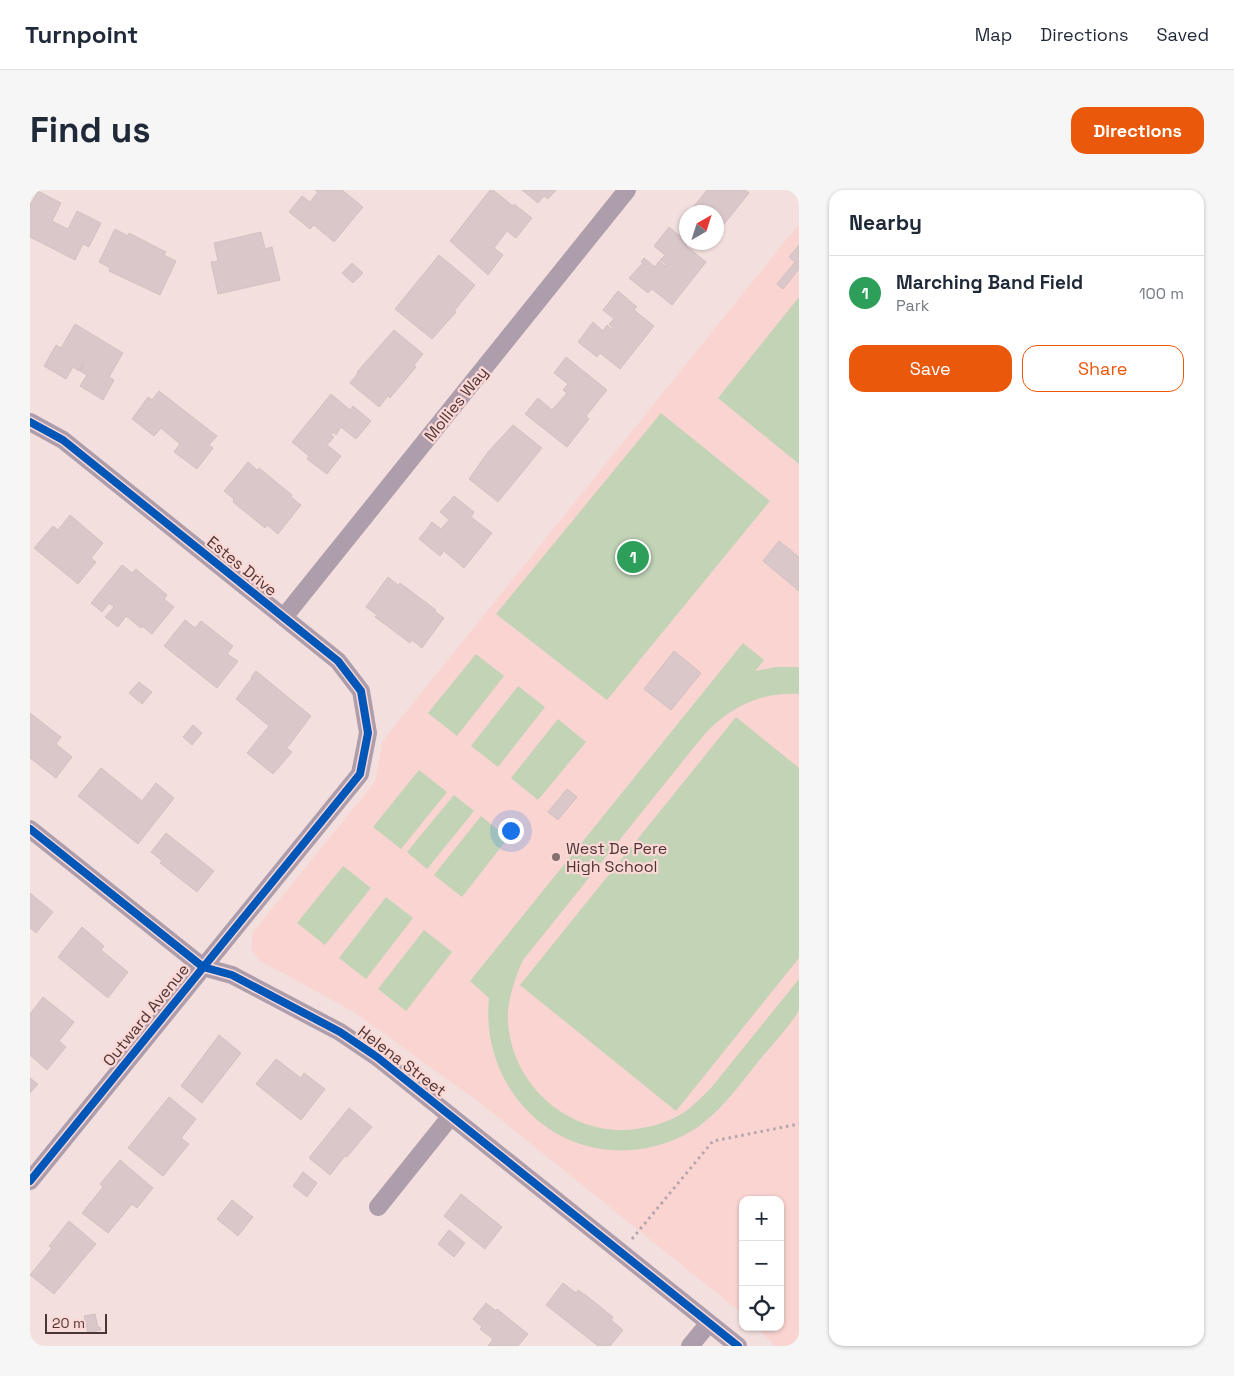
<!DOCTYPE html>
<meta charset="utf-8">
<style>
:root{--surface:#fff;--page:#f6f6f7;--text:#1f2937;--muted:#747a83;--line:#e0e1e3;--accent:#ea580c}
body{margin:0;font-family:"Space Grotesk",sans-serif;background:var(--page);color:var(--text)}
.controls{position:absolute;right:15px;bottom:15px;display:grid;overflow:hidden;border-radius:10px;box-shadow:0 1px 4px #0004}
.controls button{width:45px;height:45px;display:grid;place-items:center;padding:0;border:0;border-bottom:1px solid var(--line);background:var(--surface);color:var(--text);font:25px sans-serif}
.compass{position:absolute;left:649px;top:15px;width:45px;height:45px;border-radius:50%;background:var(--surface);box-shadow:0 1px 4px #0004;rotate:39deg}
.scale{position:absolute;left:15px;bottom:12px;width:62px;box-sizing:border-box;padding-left:5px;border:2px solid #4c3534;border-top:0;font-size:14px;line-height:18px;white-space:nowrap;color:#4c3534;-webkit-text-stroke:4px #fbd8d6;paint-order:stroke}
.you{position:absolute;left:480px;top:640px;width:18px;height:18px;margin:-12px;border:4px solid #fff;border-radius:50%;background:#1a73e8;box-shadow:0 0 0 8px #1a73e833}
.badge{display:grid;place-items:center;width:32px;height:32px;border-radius:50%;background:var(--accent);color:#fff;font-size:16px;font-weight:700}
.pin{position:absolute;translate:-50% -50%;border:2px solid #fff;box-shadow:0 1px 5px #0006}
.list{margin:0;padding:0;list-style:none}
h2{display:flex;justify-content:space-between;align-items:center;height:65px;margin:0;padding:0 20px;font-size:21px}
h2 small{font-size:16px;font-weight:400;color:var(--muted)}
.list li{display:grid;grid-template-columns:32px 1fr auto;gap:15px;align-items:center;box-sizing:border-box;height:75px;padding:0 20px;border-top:1px solid var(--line)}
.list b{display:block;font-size:19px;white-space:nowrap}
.list p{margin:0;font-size:16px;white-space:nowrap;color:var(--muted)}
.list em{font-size:16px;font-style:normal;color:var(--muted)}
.actions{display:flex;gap:10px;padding:15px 20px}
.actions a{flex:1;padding:11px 0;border:1px solid var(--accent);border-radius:15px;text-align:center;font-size:18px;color:var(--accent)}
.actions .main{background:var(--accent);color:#fff}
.icon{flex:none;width:28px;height:28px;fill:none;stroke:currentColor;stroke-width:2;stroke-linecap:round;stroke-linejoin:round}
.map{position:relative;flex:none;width:769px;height:1156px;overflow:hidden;border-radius:15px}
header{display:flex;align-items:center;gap:30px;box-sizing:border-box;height:70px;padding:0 25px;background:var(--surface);border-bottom:1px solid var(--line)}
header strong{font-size:24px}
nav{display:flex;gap:28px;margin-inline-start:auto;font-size:18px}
.intro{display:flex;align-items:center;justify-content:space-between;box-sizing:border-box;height:120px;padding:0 30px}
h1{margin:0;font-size:35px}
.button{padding:12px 22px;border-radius:15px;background:var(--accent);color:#fff;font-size:18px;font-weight:700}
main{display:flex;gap:30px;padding:0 30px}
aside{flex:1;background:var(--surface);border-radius:15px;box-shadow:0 1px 4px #0004}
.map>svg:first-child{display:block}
.built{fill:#f9d4d1}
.green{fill:#c2d3b6}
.building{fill:#dac7c9;stroke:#d3c0c1}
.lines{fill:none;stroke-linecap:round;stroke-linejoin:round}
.path{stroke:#b4a5ac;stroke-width:3;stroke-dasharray:2.5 4;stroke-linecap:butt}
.street{stroke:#ae9eac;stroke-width:18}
.cycleway-casing{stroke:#fbd8d6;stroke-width:11}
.cycleway{stroke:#0057b8;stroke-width:8}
.poi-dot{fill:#867170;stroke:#fbd8d6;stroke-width:2}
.labels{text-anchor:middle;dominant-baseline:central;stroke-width:4.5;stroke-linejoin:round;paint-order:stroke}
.street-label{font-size:16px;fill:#4c3534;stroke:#fbd8d6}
.poi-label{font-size:16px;fill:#4c3534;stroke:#fbd8d6;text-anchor:start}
</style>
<header>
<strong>Turnpoint</strong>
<nav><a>Map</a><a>Directions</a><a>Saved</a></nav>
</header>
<div class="intro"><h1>Find us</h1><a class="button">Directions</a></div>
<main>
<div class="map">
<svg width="769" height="1156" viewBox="0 0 769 1156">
<rect width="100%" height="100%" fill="#f3e0de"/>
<path class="built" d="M769,34V1156H745L726,1137H750V1010H713V1124L450,913L324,822L231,771L221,759L223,742L345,592L353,551L371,528Z"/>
<path class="green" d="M769,107V274L688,208Z
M631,223L740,311L577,510L466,424Z
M713,453L734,470L725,481L746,477H769V504C731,501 698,518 673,546L493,770C486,786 480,802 478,821C475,885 530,942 595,940C616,939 638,933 656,921C665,914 673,906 681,898L769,789C769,798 769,810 769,819C768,827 735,863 727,873C704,902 682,934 646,949C546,991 449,912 459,808L440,791Z
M446,464L474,486L427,546L398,523Z
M488,496L515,517L468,577L441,556Z
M706,527L769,578V768L646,921L490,795Z
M528,529L556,552L508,610L481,588Z
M389,580L417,602L371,659L343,637Z
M424,605L444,621L397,679L377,662Z
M451,626L478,648L432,707L404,685Z
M313,676L341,698L295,755L267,733Z
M356,707L383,728L336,789L309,768Z
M394,740L422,762L376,821L348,799Z"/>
<path class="building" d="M285,0H312L333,17L304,52L284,35L280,39L259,22L272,6L280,12L288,2Z
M460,0H463L483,16L484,14L502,28L486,48L477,41L464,58L473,65L458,85L420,51Z
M492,0H526L518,9L514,6L508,13Z
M677,0H715L719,3L687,43L686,22H662L660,21Z
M8,1L31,13L22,31L38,39L47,21L71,33L59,57L53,54L45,70L0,47V15Z
M639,37L656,51V52H658L656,56L676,72L642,115L622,99L618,103L599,88L613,73L611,72L614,68L625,77L629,71L635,76L636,74L630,70L635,65L624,56Z
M85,39L98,46L99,43L136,62L134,65L146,71L130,105L79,81L80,78L69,72Z
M231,42L235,59L242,57L250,90L188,104L181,72L188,71L184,53Z
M769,55V79L753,99L747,94L765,72L759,67Z
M409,65L445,95L424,121L426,122L402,149L365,119Z
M322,73L333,83L323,93L312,83Z
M588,101L607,117L604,120L624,136L590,179L570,163L567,167L548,152L563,132L573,141L577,135L583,140L584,139L579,134L584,129L573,120Z
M45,134L93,163L79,187L84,190L73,210L50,196L57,185L50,181L54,174L49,181L43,177L36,189L14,176L26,155L31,158Z
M364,140L393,164L384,175L386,177L360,208L358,206L349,217L320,193L328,183L327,182Z
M536,167L577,200L556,226L559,229L537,257L495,224L508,208L522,220L537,203L533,200L538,194L524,183Z
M129,201L187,246L179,255L183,258L167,279L144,262L150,254L131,238L124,246L102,229L118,207L122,210Z
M301,204L320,220L323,216L341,231L326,249L311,237L306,245L303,242L301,245L304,247L297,255L311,266L297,284L277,269L279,266L262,252Z
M483,235L512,258L468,312L439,289L458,262Z
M218,272L227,280L229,278L262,305L261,307L271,315L248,344L237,335L235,338L203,312L204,309L194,301Z
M424,306L444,322L441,327L462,343L434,378L414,361L410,366L389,349L402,332L411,339L419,330L410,322Z
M40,325L73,353L61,368L66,372L48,394L4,358L23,336L28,340Z
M749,351L769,367V401L733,371Z
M92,375L102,383L106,379L137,405L134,409L144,417L122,444L112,436L111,438L96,426L88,437L75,427L84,417L79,413L72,422L61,413Z
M358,387L368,395L370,393L406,420L404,421L414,428L392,458L382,450L380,453L364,441L345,427L347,425L336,417Z
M155,430L165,438L171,431L203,456L197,464L208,471L187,498L134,456Z
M644,461L671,483L641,520L614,499Z
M226,481L281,526L257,558L262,562L243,584L217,563L239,536L206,509L222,488L221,487Z
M109,492L122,502L112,514L99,503Z
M0,523L31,547L26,554L42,567L26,588L0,568Z
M163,535L172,543L162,555L153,547Z
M71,578L112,611L126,593L144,608L108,654L48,606Z
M537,599L547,607L528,630L518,622Z
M136,643L184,681L167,702L130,673L132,671L121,662Z
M0,703L23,722L6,743L0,738Z
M52,737L74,756L71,760L98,782L78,808L28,767Z
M13,807L44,832L29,851L36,857L17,880L0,865V824Z
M189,845L211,863L172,913L151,896Z
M246,869L271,888L274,883L295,899L271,930L226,894Z
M0,888L8,894L0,903Z
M139,907L166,929L151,948L159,954L133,986L98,958Z
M319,918L342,937L317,967L315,966L300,985L279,968Z
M90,970L123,998L107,1018L102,1014L78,1043L52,1023L73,997L70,994Z
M273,982L287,993L277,1007L263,996Z
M431,1004L472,1037L455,1059L414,1026Z
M202,1010L223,1027L208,1046L187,1029Z
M39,1031L66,1054L24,1104L0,1085L22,1058L19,1056Z
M419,1040L435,1053L424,1067L408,1054Z
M533,1093L546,1103L548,1100L558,1107L583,1127L581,1130L593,1140L580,1156H568L516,1115Z
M456,1113L466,1121L467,1119L498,1144L488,1156H458L463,1149L450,1139L452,1137L443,1129Z
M65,1124L68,1137H70L71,1140L58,1143L54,1126Z"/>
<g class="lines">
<path class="path" d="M602,1049L683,951L769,934"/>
<path class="street" d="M0,232L33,250L308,471L331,501L338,543L330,584L0,991
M254,427L597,0
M0,639L173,777L202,785L310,842L347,867L708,1156
M348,1017L421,926
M660,1156L679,1133"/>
<defs>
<path id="cycleway" d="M0,232L33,250L308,471L331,501L338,543L330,584L0,991
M0,639L173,777L202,785L310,842L347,867L708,1156"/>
</defs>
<use href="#cycleway" class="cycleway-casing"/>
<use href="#cycleway" class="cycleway"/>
</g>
<circle class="poi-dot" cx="526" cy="667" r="5"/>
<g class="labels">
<g class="street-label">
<text transform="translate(426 214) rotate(-51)">Mollies Way</text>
<text transform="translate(212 376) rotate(39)">Estes Drive</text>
<text transform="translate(116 825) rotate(-51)">Outward Avenue</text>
<text transform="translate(372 871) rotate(37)">Helena Street</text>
</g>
<g class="poi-label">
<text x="536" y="658">West De Pere<tspan x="536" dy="18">High School</tspan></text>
</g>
</g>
</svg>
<div class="controls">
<button>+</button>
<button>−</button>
<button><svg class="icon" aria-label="locate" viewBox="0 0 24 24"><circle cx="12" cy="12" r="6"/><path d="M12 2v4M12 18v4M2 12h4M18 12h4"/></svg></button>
</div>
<svg class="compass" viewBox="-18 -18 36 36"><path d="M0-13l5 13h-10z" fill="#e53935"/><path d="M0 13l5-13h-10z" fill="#747a83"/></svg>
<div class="scale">20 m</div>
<div class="you"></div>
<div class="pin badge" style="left:603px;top:367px;background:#2e9e5b">1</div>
</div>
<aside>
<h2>Nearby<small></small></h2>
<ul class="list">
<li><span class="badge" style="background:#2e9e5b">1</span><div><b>Marching Band Field</b><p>Park</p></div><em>100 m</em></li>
</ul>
<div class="actions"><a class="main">Save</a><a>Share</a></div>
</aside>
</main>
